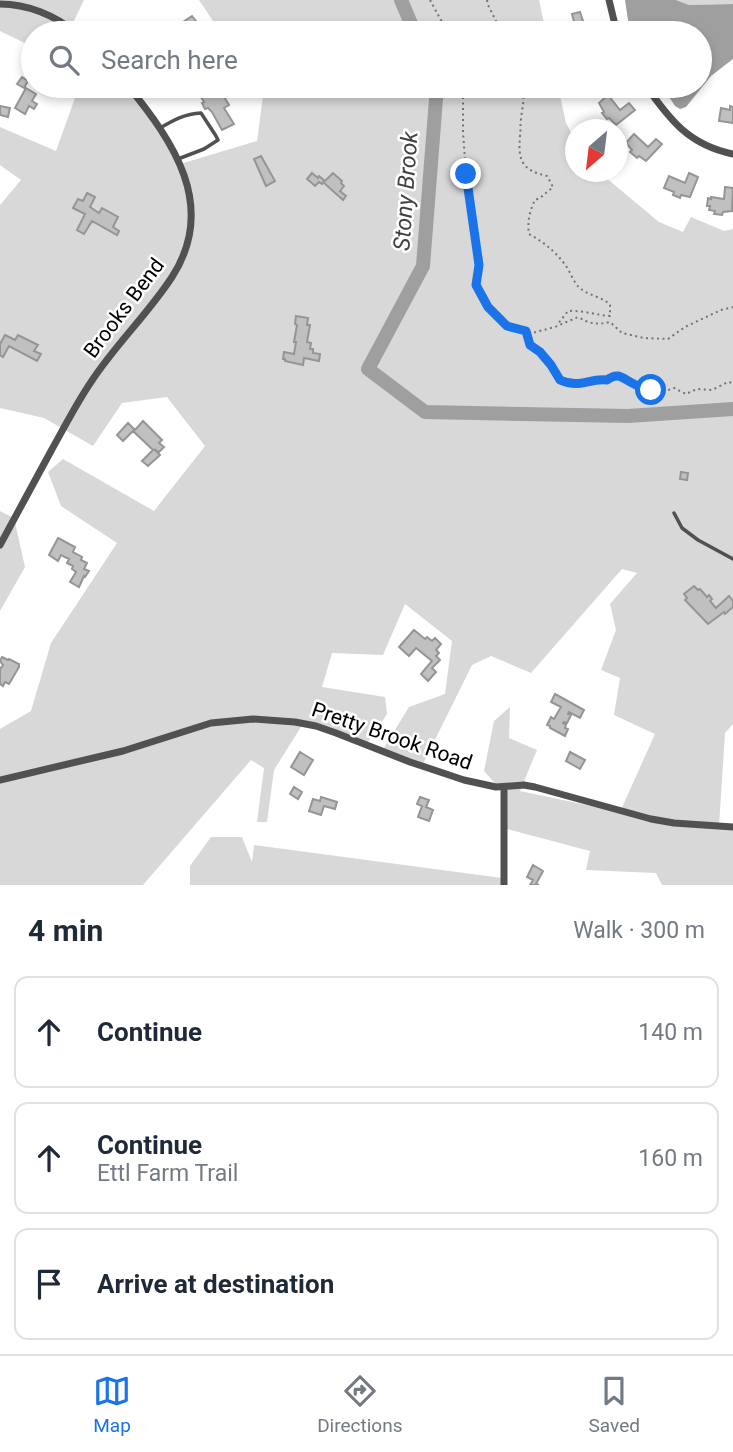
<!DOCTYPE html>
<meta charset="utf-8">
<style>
:root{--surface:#fff;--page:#f2f2f3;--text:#1f2937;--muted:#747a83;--line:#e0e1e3;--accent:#1a73e8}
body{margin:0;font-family:Roboto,sans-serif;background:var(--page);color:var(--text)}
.compass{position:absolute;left:565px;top:119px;width:63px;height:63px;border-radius:50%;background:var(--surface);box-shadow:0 4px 10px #0003;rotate:208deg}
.stop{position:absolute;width:21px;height:21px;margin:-16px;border:5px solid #1a73e8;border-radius:50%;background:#fff}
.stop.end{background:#1a73e8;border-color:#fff;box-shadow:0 2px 7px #0008}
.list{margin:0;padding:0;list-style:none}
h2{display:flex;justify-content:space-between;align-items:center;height:91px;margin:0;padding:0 28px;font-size:30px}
h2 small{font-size:23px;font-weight:400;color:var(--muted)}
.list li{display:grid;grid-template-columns:46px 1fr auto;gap:21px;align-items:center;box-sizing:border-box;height:112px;margin:0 14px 14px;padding:0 14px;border:2px solid var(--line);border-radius:14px}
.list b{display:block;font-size:26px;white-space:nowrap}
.list p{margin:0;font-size:23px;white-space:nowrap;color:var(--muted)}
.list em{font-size:23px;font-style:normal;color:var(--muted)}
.icon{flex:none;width:38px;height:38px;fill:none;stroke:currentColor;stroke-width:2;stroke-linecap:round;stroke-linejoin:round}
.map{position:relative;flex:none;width:733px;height:885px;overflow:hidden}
.search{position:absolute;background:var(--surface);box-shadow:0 4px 10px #0003;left:21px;right:21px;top:21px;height:77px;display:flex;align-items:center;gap:18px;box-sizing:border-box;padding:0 24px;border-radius:38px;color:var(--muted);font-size:26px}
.sheet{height:469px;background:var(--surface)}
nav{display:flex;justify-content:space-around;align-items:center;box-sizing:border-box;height:98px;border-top:2px solid var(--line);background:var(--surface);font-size:19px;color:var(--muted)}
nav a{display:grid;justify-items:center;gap:4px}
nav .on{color:var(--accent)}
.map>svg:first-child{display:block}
.green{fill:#d8d8d8}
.water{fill:#9f9f9f}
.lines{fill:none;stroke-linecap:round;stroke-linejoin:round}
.river{stroke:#9f9f9f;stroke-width:14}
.building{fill:#c0c0c0;stroke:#959595;stroke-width:2}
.path{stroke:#737373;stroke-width:2;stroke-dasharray:2 3.5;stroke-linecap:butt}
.service{stroke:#515151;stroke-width:3.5}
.minor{stroke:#515151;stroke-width:7}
.route{stroke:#1a73e8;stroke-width:9}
.labels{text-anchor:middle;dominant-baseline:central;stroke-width:5;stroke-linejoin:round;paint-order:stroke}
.street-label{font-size:21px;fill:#000;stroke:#fff}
.water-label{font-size:23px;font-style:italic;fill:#404040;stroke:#fff}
</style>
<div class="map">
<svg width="733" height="885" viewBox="0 0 733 885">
<rect width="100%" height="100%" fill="#fff"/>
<path class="green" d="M0,0H84L72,25L71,33H33V47L0,31Z
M199,0H539L546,33H221Z
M676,0H733V4L689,5Z
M93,86H127L180,164L257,141L263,96L256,86H558L566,123L575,140L576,172H599L659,222L683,232L691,217L724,231L733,229V724L725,733L719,826L733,828V885H662L656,873L586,870L590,851L503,828L502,791L484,771L494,721L510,707L509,738L537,750L520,791L620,812L655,734L614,715L620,678L601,670L616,630L610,604L637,573L622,569L531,673L491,656L472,665L421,768L382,751L409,707L445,694L452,641L405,604L383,655L332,653L322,687L385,697L387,714L366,745L304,722L274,770L267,822H257L264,768L251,760L143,885H0V729L31,711L51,643L117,543L61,506L48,472L63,459L154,511L205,446L167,397L122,403L93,446L44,418L0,408V205L21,180L0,165V127L56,151L76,95Z
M0,511L14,518L25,567L0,611Z
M211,837H242L252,862L254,845L502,878L503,885H190V866Z"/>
<path class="water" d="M625,0H676L689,5L733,4V59L711,76L686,107L680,109L675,106L662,86H700V33H634L628,20Z"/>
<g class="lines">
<path class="river" d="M401,0L415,33
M437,86L423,266L368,369L425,412L628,416L733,409"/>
</g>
<path class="building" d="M580,12L586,30L598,27L599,33H577L572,14Z
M192,16L203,30L212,23L219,32L185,33L186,32L180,24Z
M22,77L28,81L24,88L17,84Z
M218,87L229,105L224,108L234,124L222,130L212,112L208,108L205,109L202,103L204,102L201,97Z
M26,88L36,94L32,101L37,104L34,109L29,106L25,114L15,108Z
M608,95L620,110L629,103L635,110L616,125L609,118L607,119L602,113L604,112L599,103Z
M0,106L10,108L8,117L0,115Z
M730,106L733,107V123L719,121L721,108L730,110Z
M634,134L648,147L656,139L662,144L646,161L639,156L637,158L630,152L632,150L626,143Z
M261,156L275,181L266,186L254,159Z
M312,173L318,178L319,176L325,181L333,173L342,181L341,183L344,186L340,191L346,196L343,200L323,182L322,184L319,182L315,186L307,179Z
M689,173L698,177L690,197L681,195L680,198L673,195L674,192L664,188L669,176L685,183Z
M725,187L733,188L732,211L723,212L722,215L714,214L715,211L709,210L710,206H707L708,198L711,199V197L724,199Z
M87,193L95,197L90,207L99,213L102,208L118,217L113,227L119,231L117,235L92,221L84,234L77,230L85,214L73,208L78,199L83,201Z
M296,316L308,318L307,325H310L307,342L311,343L310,349H313V353L320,354L319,361L304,358L303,365L285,361V359H283L284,352L294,354L296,342H294L297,325L295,324Z
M5,335L15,340L18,335L38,345L34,351L41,354L37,361L9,346L3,357L0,355V344Z
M143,421L162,440L159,443L164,447L159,452L154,449L160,455L148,466L142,461L153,450L133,431L123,441L117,435L128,423L135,430Z
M681,472L688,473L687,480L680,479Z
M58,538L75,547L73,552L82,557L81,560L87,563L84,569L89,571L85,577L84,576L79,587L70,582L76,572L72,569L73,566L67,563L69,559L61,555L58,561L49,555Z
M694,586L698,590L700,589L707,597L709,595L712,599L710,601L716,608L729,596L733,601V607L725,614L724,612L708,624L685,600L687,598L684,594Z
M414,630L425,639L427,637L432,641L435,638L441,644L436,650L439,653L436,656L440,660L432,668L436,672L428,681L421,674L432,661L416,648L409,656L399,647Z
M2,657L8,660L9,659L19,664V667L9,684L5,682L3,686L0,684V669L3,665L0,661Z
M555,694L584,710L580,718L569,712L568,714L571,715L567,723L564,722L563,723L566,725L565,728L568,729L565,736L550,728V726L547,725L551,717L554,719L561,707L551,702Z
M300,752L313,760L304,775L291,767Z
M570,752L585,760L580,769L566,761Z
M294,787L302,792L298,799L290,794Z
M321,797L337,802L335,809L324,806L321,815L309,811L313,799L320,801Z
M420,797L429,800L426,807L433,810L429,821L418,817L422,806L417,804Z
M533,865L543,871L536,884L539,885H530L533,880L527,877Z"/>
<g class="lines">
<path class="path" d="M430,0L448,33
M487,0L488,5L502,33
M463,86V132L466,174L479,265L476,285L487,307L507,326L532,333L555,327L578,317C590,324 597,325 610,322L622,333L644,338L668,339L685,327L721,310L733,307
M521,86C526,97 522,107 521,119C520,125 521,130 520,136C518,160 521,170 547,176L553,187L540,198L535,200C530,210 527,222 529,234C545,243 556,252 566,266C571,273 574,284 581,289C590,296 603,297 610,305V316C596,315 582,310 568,311L557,325
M526,332L530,345L540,352L551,365L560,380L576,385L602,379L607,380L612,376L618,375L635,385L660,393L674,388L686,394L697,389L712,390L728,382L733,383"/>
<path class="service" d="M160,128C174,120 184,114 201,113L216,136L218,140L204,149L178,159
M674,513L682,528L698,540L733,559"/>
<path class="minor" d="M609,0L617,33
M0,4C27,4 55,15 76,33
M646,86C670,120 689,145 733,154
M0,545C17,514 34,482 51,451C64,428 76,404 91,382C115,345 148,314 172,277C218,206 173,141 128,86
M0,780L123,751L211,723L253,719L295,722L316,726L336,733L410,762L464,780L496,787L524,785L535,787L651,819L674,823L733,827
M504,787V885"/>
</g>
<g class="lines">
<path class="route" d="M466,174L479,265L476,285L488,307L507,326L526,331L530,345L540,352L551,365L560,380C580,389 588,378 607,380C619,371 623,379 634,384C639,387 646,389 651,390"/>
</g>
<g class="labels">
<g class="street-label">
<text transform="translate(124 308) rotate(-53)">Brooks Bend</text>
<text transform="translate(392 736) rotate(19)">Pretty Brook Road</text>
</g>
<g class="water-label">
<text transform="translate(406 191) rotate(-86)">Stony Brook</text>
</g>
</g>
</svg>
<svg class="compass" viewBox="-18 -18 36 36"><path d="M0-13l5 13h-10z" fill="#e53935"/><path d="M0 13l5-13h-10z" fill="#747a83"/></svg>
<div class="stop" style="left:651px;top:390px"></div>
<div class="stop end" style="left:466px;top:174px"></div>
<div class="search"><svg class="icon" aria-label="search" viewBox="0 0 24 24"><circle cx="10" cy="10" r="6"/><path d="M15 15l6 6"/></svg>Search here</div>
</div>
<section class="sheet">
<h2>4 min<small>Walk · 300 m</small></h2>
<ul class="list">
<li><svg class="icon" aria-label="ahead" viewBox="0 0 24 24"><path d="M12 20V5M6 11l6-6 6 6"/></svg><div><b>Continue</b></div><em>140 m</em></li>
<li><svg class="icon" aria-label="ahead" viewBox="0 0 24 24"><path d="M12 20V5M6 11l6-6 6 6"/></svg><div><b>Continue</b><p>Ettl Farm Trail</p></div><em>160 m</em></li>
<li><svg class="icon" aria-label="arrive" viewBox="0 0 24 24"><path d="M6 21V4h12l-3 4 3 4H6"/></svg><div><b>Arrive at destination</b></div></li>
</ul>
</section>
<nav>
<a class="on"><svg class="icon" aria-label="map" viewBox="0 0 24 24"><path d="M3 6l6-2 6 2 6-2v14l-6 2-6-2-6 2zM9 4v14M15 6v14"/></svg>Map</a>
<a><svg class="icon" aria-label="directions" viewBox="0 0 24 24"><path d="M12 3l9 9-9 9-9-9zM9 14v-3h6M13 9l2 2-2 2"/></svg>Directions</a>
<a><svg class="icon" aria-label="saved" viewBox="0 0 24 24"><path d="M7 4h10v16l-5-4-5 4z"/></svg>Saved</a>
</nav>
